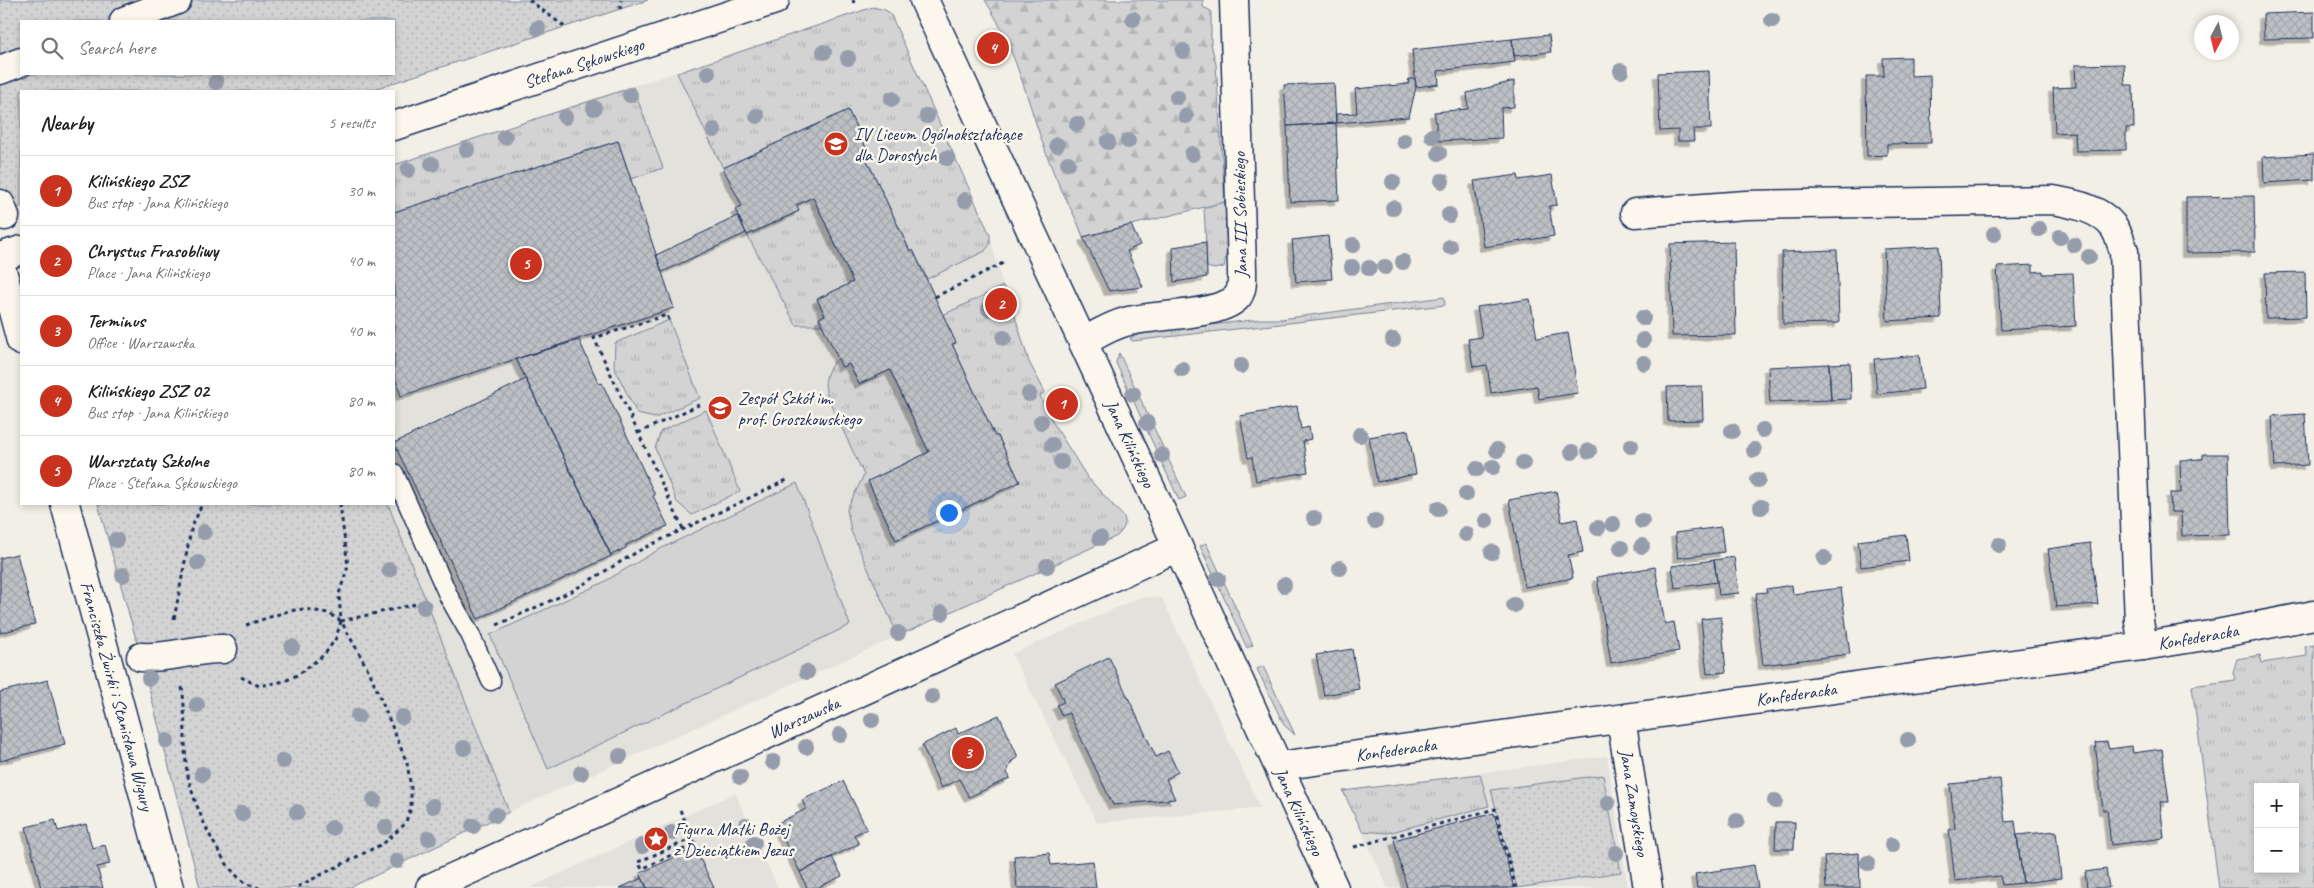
<!DOCTYPE html>
<meta charset="utf-8">
<style>
:root{--surface:#fff;--page:#f2f2f2;--text:#202124;--muted:#757577;--line:#e0e0e0;--accent:#c8321e}
body{margin:0;font-family:Caveat,sans-serif;background:var(--page);color:var(--text)}
.controls{position:absolute;right:15px;bottom:15px;display:grid;overflow:hidden;border-radius:0px;box-shadow:0 2px 8px #0003}
.controls button{width:45px;height:45px;display:grid;place-items:center;padding:0;border:0;border-bottom:1px solid var(--line);background:var(--surface);color:var(--text);font:25px sans-serif}
.compass{position:absolute;left:2194px;top:15px;width:45px;height:45px;border-radius:50%;background:var(--surface);box-shadow:0 2px 8px #0003;rotate:187deg}
.you{position:absolute;left:948px;top:512px;width:18px;height:18px;margin:-12px;border:4px solid #fff;border-radius:50%;background:#1a73e8;box-shadow:0 0 0 8px #1a73e833}
.badge{display:grid;place-items:center;width:32px;height:32px;border-radius:50%;background:var(--accent);color:#fff;font-size:16px;font-weight:700}
.pin{position:absolute;translate:-50% -50%;border:2px solid #fff;box-shadow:0 1px 5px #0006}
.list{margin:0;padding:0;list-style:none}
h2{display:flex;justify-content:space-between;align-items:center;height:65px;margin:0;padding:0 20px;font-size:21px}
h2 small{font-size:16px;font-weight:400;color:var(--muted)}
.list li{display:grid;grid-template-columns:32px 1fr auto;gap:15px;align-items:center;box-sizing:border-box;height:70px;padding:0 20px;border-top:1px solid var(--line)}
.list b{display:block;font-size:19px;white-space:nowrap}
.list p{margin:0;font-size:16px;white-space:nowrap;color:var(--muted)}
.list em{font-size:16px;font-style:normal;color:var(--muted)}
.icon{flex:none;width:28px;height:28px;fill:none;stroke:currentColor;stroke-width:2;stroke-linecap:round;stroke-linejoin:round}
.map{position:relative;flex:none;width:2314px;height:888px;overflow:hidden}
.search{position:absolute;background:var(--surface);box-shadow:0 2px 8px #0003;left:20px;top:20px;width:375px;height:55px;display:flex;align-items:center;gap:12px;box-sizing:border-box;padding:0 18px;border-radius:0px;color:var(--muted);font-size:19px}
.panel{position:absolute;background:var(--surface);box-shadow:0 2px 8px #0003;left:20px;top:90px;width:375px;height:415px;border-radius:0px}
.map>svg:first-child{display:block}
.built{fill:#e2e1dc}
.grass{fill:url(#grass-tufts);stroke:#768198;fill-rule:evenodd}
.forest{fill:url(#forest-firs);stroke:#768198}
.park{fill:url(#park-dots);stroke:#768198;fill-rule:evenodd}
.garden{fill:#d2d3d2;stroke:#768198}
.building{fill:url(#building-cross-hatch);stroke:#1b2f5e;filter:url(#shadow)}
.lines{fill:none;stroke-linecap:round;stroke-linejoin:round}
.lane-casing{stroke:#1b2f5e;stroke-width:21}
.street-casing{stroke:#1b2f5e;stroke-width:31}
.secondary-casing{stroke:#1b2f5e;stroke-width:31}
.path{stroke:#1b2f5e;stroke-width:3;stroke-dasharray:4 4;stroke-linecap:butt}
.lane{stroke:#fbf7ec;stroke-width:18}
.street{stroke:#fbf7ec;stroke-width:28}
.secondary{stroke:#fbf7ec;stroke-width:28}
.tree{fill:#959cab}
.labels{text-anchor:middle;dominant-baseline:central;stroke-width:5;stroke-linejoin:round;paint-order:stroke}
.street-label{font-size:18px;fill:#1b2f5e;stroke:#fbf7ec}
.poi-label{font-size:18px;fill:#1b2f5e;stroke:#fbf7ec;text-anchor:start}
</style>
<div class="map">
<svg width="2314" height="888" viewBox="0 0 2314 888">
<defs>
<pattern id="grass-tufts" width="24" height="20" patternUnits="userSpaceOnUse" patternTransform="scale(1.25)"><rect width="24" height="20" fill="#d2d3d2"/><path d="M3 7l-1-3M5 7V3M7 7l1-3M15 17l-1-3M17 17v-4M19 17l1-3" fill="none" stroke="#b4b5b7"/></pattern>
<pattern id="forest-firs" width="22" height="20" patternUnits="userSpaceOnUse" patternTransform="scale(1.25)"><rect width="22" height="20" fill="#d2d3d2"/><path d="M5 1l3.5 6h-7zM16 11l3.5 6h-7z" fill="#b4b5b7"/></pattern>
<pattern id="park-dots" width="8" height="8" patternUnits="userSpaceOnUse" patternTransform="scale(1.25)"><rect width="8" height="8" fill="#d2d3d2"/><path d="M2 2h.1M6 6h.1" fill="none" stroke="#b4b5b7" stroke-width="1.8" stroke-linecap="round"/></pattern>
<pattern id="building-cross-hatch" width="8" height="8" patternUnits="userSpaceOnUse" patternTransform="scale(1.25)"><rect width="8" height="8" fill="#bdc0c4"/><path d="M0 0l8 8M0 8l8-8" fill="none" stroke="#a2a5ab"/></pattern>
<filter id="shadow"><feDropShadow dx="-4.5" dy="4.5" stdDeviation="0" flood-color="#0004"/></filter>
</defs>
<rect width="100%" height="100%" fill="#f2efe6"/>
<filter id="ink" filterUnits="userSpaceOnUse"><feTurbulence type="fractalNoise" baseFrequency=".02" numOctaves="2"/><feDisplacementMap in="SourceGraphic" scale="10" xChannelSelector="R" yChannelSelector="G"/><feConvolveMatrix kernelMatrix="1 2 1 2 8 2 1 2 1" color-interpolation-filters="sRGB"/></filter>
<g filter="url(#ink)">
<path class="built" d="M873,7L885,10L890,13L990,235L1003,286L1008,293L1029,362L1045,392L1040,396L1052,421L1087,477L1124,517L1126,522L1123,530L1117,536L1057,564L509,812L388,504H394V165Z
M1141,597L1162,598L1260,808L1097,823L1012,654Z
M1607,756L1628,888H1388L1343,791Z
M735,793L778,888H529L683,817Z"/>
<path class="grass" d="M873,7L885,10L890,13L990,235V244L985,251L927,279L913,250L910,251L865,156L868,154L848,110L723,168L677,73Z
M633,87L663,168L631,179L618,141L394,212V165Z
M813,197L853,282L817,299L825,315L822,325H796L747,235L799,211L796,205Z
M1225,202L1227,249L1224,267L1214,269L1207,267L1204,207Z
M1003,286L1008,293L1029,362L1045,392L1040,396L1052,421L1087,477L1124,517C1127,525 1123,530 1117,536L898,636L851,531L847,509L864,475L827,396C823,380 826,370 838,358L842,367L849,364L859,384L890,370L929,452L868,481L896,540L1019,482L998,436H995L952,344L956,343L943,315Z
M1444,297L1445,305L1132,341L1130,338L1144,333L1261,319H1281Z
M669,320L700,398L655,418L637,414L614,367L615,343Z
M1119,353L1186,497L1179,500L1116,363Z
M706,410L740,491L692,515L677,502L655,448L661,431Z
M1206,543L1253,645L1247,648L1200,546Z
M2314,645V888H2219L2192,686L2235,680L2233,672L2237,659L2260,655L2262,663L2307,656L2305,647ZM2258,787H2295V869H2258Z
M1263,666L1295,735L1284,725L1257,669Z
M1480,774L1489,806L1388,833L1362,831L1343,791Z"/>
<path class="forest" d="M985,0H1203V7L1211,11V44L1216,64L1225,202L1083,237C1075,214 1062,193 1053,171C1030,114 1019,53 985,0Z"/>
<path class="park" d="M0,0H648L368,91H21V207L0,213ZM21,21H394V74H21Z
M98,504H388L509,812L349,888H200L141,657Z
M1603,775L1621,872L1517,888L1491,790Z"/>
<path class="garden" d="M797,483L850,625L548,769L490,635L602,583L658,550Z"/>
<path class="building" d="M2314,12V38L2264,39L2263,14Z
M1549,35L1551,52L1514,56L1512,39Z
M1512,39L1515,62L1438,71L1439,84L1416,87L1412,50Z
M1911,57V76L1930,75L1931,143L1887,144V155L1867,156L1866,76H1884L1883,58Z
M2124,64L2125,85H2133L2134,128H2126V150L2076,151L2075,132L2055,133L2053,88L2076,87L2075,65Z
M1709,71L1711,129H1693L1694,141H1678V130L1660,131L1658,73Z
M1408,79H1415L1416,87L1409,117L1336,123V114L1357,113L1355,89L1409,84Z
M1514,81V107L1501,108L1502,138L1439,141L1434,112L1468,109L1467,93Z
M1334,83L1336,123L1287,126L1284,85Z
M848,110L869,154L865,156L910,251L913,250L956,343L952,344L995,436H998L1020,482L896,540L868,481L929,452L890,370L859,384L849,364L842,367L819,318L825,315L817,299L853,282L813,197L796,205L799,211L747,235L735,209L742,206L723,168Z
M1336,123L1339,200L1290,202L1287,126Z
M618,141L674,308L401,396L394,374V212Z
M2314,154V180L2264,183L2263,157Z
M1518,175L1519,180L1552,175L1557,205L1549,206L1554,236L1484,247L1474,181Z
M2254,196L2255,252L2186,253V197Z
M738,216L746,233L662,272L656,255Z
M1131,225L1140,245L1127,251L1143,287L1109,291L1083,237Z
M1328,236L1332,279L1296,282L1292,240Z
M1206,242L1207,277L1174,282L1173,247Z
M1734,242L1736,335L1672,336L1670,244Z
M1939,246L1941,318L1887,321L1884,249Z
M1837,250L1839,323L1783,324L1782,252Z
M2033,265V272L2043,271V274L2073,273L2076,326L2001,330L1997,267Z
M2305,272L2306,317L2266,318L2265,273Z
M1530,299L1537,338L1568,333L1578,393L1539,399L1537,386L1491,393L1487,365L1473,367L1468,339L1482,337L1477,307Z
M579,340L599,384L602,383L655,495L653,496L668,526L626,545V548L611,555L516,359Z
M1919,355L1923,389L1877,394L1874,359Z
M1850,363L1851,399L1831,400L1829,364Z
M1829,364L1831,400L1770,402L1768,367Z
M526,379L611,556L478,619L394,443Z
M1702,386L1703,420L1668,421L1667,387Z
M1297,406L1301,429L1309,427L1311,439L1303,441L1308,472L1256,481L1252,457L1248,458L1240,416Z
M2305,414L2308,465L2275,467L2272,416Z
M1408,430L1416,474L1377,482L1369,437Z
M2203,454H2228L2230,535L2182,536L2181,512H2171L2170,493H2181L2180,460L2203,459Z
M1556,491L1562,522L1577,519L1583,552L1568,555L1573,578L1525,587L1509,500Z
M1721,527L1724,552L1678,558L1675,533Z
M1906,535L1909,561L1861,567L1858,541Z
M2090,543L2098,604L2056,607L2048,549Z
M17,554L35,624L0,633V558Z
M1734,557L1739,593L1719,595L1714,560Z
M1714,560L1717,582L1675,588L1672,566Z
M1655,567L1665,624L1674,622L1679,651L1611,663L1597,577Z
M1792,585L1793,594L1841,588L1850,654L1763,665L1755,600H1757L1756,593L1767,592L1766,589Z
M1721,617L1726,672L1707,674L1701,619Z
M1352,649L1359,689L1324,695L1316,655Z
M1109,657L1156,757L1168,751L1178,772L1166,779L1175,799L1113,805L1069,713L1062,716L1057,705L1064,702L1055,683Z
M48,680L65,744L0,761V692Z
M999,715L1018,757L1012,761L1007,772L1010,778L969,797L959,779L941,788L922,745L956,728L958,734Z
M2107,742L2109,749L2132,746L2133,753L2162,749L2169,802H2160L2164,838L2111,845L2107,810H2103L2095,743Z
M2000,779L2005,822L2015,821L2023,883L2002,885L2000,876L1955,881L1949,829H1955L1950,784Z
M843,781L867,829L854,835L859,844L800,872L776,824L806,809L802,800Z
M1494,813L1514,888H1407L1394,840Z
M55,820L58,831L86,824L92,848L105,845L110,864L97,867L103,888H41L26,827Z
M1776,822H1795L1794,849H1775Z
M2056,831L2061,878L2023,883L2017,835Z
M695,848L714,888H647L640,873Z
M1049,853L1051,865L1093,861L1096,888H1017L1014,856Z
M1859,853L1860,888H1826L1824,856Z
M832,857L842,876L817,888H807L800,872Z
M1754,865L1758,888H1697L1695,874Z
M2106,869L2109,888H2087L2085,872Z
M642,878L647,888H620Z"/>
<g class="lines">
<defs>
<path id="lane" d="M394,473L449,597L470,634L491,681"/>
<g id="street">
<path d="M124,21L177,0"/>
<path d="M0,70L21,62"/>
<path id="s1" d="M394,126L775,0"/>
<path d="M0,204L5,216"/>
<path d="M1635,213L1746,205L2053,200C2074,204 2099,208 2113,226C2118,232 2121,243 2124,251L2139,621L2143,646"/>
<path d="M0,257L21,250"/>
<path d="M0,263L21,341"/>
<path d="M1083,342C1096,335 1110,326 1125,322C1151,314 1222,317 1238,296C1243,289 1242,278 1242,269L1234,0"/>
<path id="s2" d="M65,504L169,888"/>
<path d="M141,657C169,659 196,648 223,649"/>
<path id="s3" d="M1621,719L1648,888"/>
<path id="s4" d="M1279,766L2143,646L2217,634L2314,615"/>
<path id="s5" d="M430,888L1178,547"/>
</g>
<g id="secondary">
<path id="s6" d="M924,0L1178,547L1334,888"/>
</g>
</defs>
<use href="#lane" class="lane-casing"/>
<use href="#street" class="street-casing"/>
<use href="#secondary" class="secondary-casing"/>
<path class="path" d="M529,0L565,27
M853,0L854,3
M620,9L621,0
M935,297L1005,262
M669,320L667,315L594,338L683,529
M638,433L703,403
M174,619L191,530L202,504
M341,621L421,603
M246,625L288,611L304,609L328,613L341,621L370,673L407,763L411,788V808L405,824L384,843L295,888
M497,625L572,591L642,549L789,479
M241,677L259,686L285,681L299,674L325,654L336,638L341,621L339,594L348,566L340,504
M182,687C186,713 184,739 186,764C189,796 218,864 245,883C249,885 255,886 259,888
M680,810C685,821 691,833 695,844L642,869L638,862L693,838
M1354,847L1495,809L1516,888"/>
<use href="#lane" class="lane"/>
<use href="#street" class="street"/>
<use href="#secondary" class="secondary"/>
</g>
<g class="tree">
<circle cx="1133" cy="19" r="8"/>
<circle cx="1772" cy="20" r="8"/>
<circle cx="538" cy="28" r="8"/>
<circle cx="1183" cy="51" r="8"/>
<circle cx="824" cy="52" r="8"/>
<circle cx="848" cy="58" r="8"/>
<circle cx="1621" cy="71" r="8"/>
<circle cx="708" cy="73" r="8"/>
<circle cx="216" cy="82" r="8"/>
<circle cx="630" cy="95" r="8"/>
<circle cx="1177" cy="97" r="8"/>
<circle cx="892" cy="99" r="8"/>
<circle cx="594" cy="108" r="8"/>
<circle cx="757" cy="116" r="8"/>
<circle cx="927" cy="116" r="8"/>
<circle cx="1186" cy="116" r="8"/>
<circle cx="565" cy="117" r="8"/>
<circle cx="1077" cy="124" r="8"/>
<circle cx="714" cy="130" r="8"/>
<circle cx="1432" cy="136" r="8"/>
<circle cx="505" cy="137" r="8"/>
<circle cx="1128" cy="141" r="8"/>
<circle cx="1404" cy="141" r="8"/>
<circle cx="1108" cy="142" r="8"/>
<circle cx="1057" cy="145" r="8"/>
<circle cx="467" cy="150" r="8"/>
<circle cx="1439" cy="153" r="8"/>
<circle cx="1192" cy="154" r="8"/>
<circle cx="947" cy="158" r="8"/>
<circle cx="1068" cy="163" r="8"/>
<circle cx="432" cy="164" r="8"/>
<circle cx="408" cy="170" r="8"/>
<circle cx="1442" cy="181" r="8"/>
<circle cx="1393" cy="182" r="8"/>
<circle cx="965" cy="200" r="8"/>
<circle cx="1393" cy="208" r="8"/>
<circle cx="1449" cy="215" r="8"/>
<circle cx="2039" cy="229" r="8"/>
<circle cx="1994" cy="234" r="8"/>
<circle cx="2060" cy="237" r="8"/>
<circle cx="1353" cy="245" r="8"/>
<circle cx="2074" cy="245" r="8"/>
<circle cx="1450" cy="247" r="8"/>
<circle cx="2089" cy="257" r="8"/>
<circle cx="1403" cy="262" r="8"/>
<circle cx="1352" cy="267" r="8"/>
<circle cx="1385" cy="267" r="8"/>
<circle cx="1369" cy="268" r="8"/>
<circle cx="989" cy="309" r="8"/>
<circle cx="1643" cy="318" r="8"/>
<circle cx="1004" cy="338" r="8"/>
<circle cx="1393" cy="340" r="8"/>
<circle cx="1643" cy="340" r="8"/>
<circle cx="1644" cy="363" r="8"/>
<circle cx="1241" cy="366" r="8"/>
<circle cx="1182" cy="369" r="8"/>
<circle cx="1029" cy="394" r="8"/>
<circle cx="1133" cy="394" r="8"/>
<circle cx="1041" cy="422" r="8"/>
<circle cx="1147" cy="423" r="8"/>
<circle cx="1763" cy="430" r="8"/>
<circle cx="1732" cy="431" r="8"/>
<circle cx="1360" cy="435" r="8"/>
<circle cx="1052" cy="445" r="8"/>
<circle cx="1631" cy="446" r="8"/>
<circle cx="1497" cy="450" r="8"/>
<circle cx="1754" cy="450" r="8"/>
<circle cx="1589" cy="451" r="8"/>
<circle cx="1572" cy="452" r="8"/>
<circle cx="1162" cy="455" r="8"/>
<circle cx="1061" cy="462" r="8"/>
<circle cx="1523" cy="463" r="8"/>
<circle cx="1493" cy="467" r="8"/>
<circle cx="1477" cy="469" r="8"/>
<circle cx="1758" cy="480" r="8"/>
<circle cx="1466" cy="494" r="8"/>
<circle cx="1761" cy="507" r="8"/>
<circle cx="1438" cy="509" r="8"/>
<circle cx="1314" cy="518" r="8"/>
<circle cx="1375" cy="521" r="8"/>
<circle cx="1486" cy="521" r="8"/>
<circle cx="1642" cy="521" r="8"/>
<circle cx="1613" cy="524" r="8"/>
<circle cx="1598" cy="528" r="8"/>
<circle cx="204" cy="532" r="8"/>
<circle cx="1466" cy="534" r="8"/>
<circle cx="1100" cy="538" r="8"/>
<circle cx="116" cy="540" r="8"/>
<circle cx="1999" cy="545" r="8"/>
<circle cx="1642" cy="546" r="8"/>
<circle cx="1621" cy="548" r="8"/>
<circle cx="1492" cy="552" r="8"/>
<circle cx="1824" cy="558" r="8"/>
<circle cx="198" cy="563" r="8"/>
<circle cx="1047" cy="566" r="8"/>
<circle cx="1340" cy="568" r="8"/>
<circle cx="389" cy="570" r="8"/>
<circle cx="123" cy="575" r="8"/>
<circle cx="1218" cy="579" r="8"/>
<circle cx="1284" cy="585" r="8"/>
<circle cx="1514" cy="605" r="8"/>
<circle cx="424" cy="607" r="8"/>
<circle cx="942" cy="613" r="8"/>
<circle cx="898" cy="633" r="8"/>
<circle cx="292" cy="647" r="8"/>
<circle cx="807" cy="672" r="8"/>
<circle cx="149" cy="678" r="8"/>
<circle cx="932" cy="697" r="8"/>
<circle cx="197" cy="705" r="8"/>
<circle cx="358" cy="716" r="8"/>
<circle cx="402" cy="717" r="8"/>
<circle cx="872" cy="720" r="8"/>
<circle cx="840" cy="735" r="8"/>
<circle cx="1908" cy="740" r="8"/>
<circle cx="167" cy="741" r="8"/>
<circle cx="806" cy="747" r="8"/>
<circle cx="464" cy="748" r="8"/>
<circle cx="620" cy="756" r="8"/>
<circle cx="283" cy="761" r="8"/>
<circle cx="773" cy="762" r="8"/>
<circle cx="581" cy="773" r="8"/>
<circle cx="202" cy="774" r="8"/>
<circle cx="740" cy="777" r="8"/>
<circle cx="374" cy="800" r="8"/>
<circle cx="1775" cy="801" r="8"/>
<circle cx="1608" cy="803" r="8"/>
<circle cx="433" cy="806" r="8"/>
<circle cx="297" cy="812" r="8"/>
<circle cx="242" cy="814" r="8"/>
<circle cx="496" cy="815" r="8"/>
<circle cx="1737" cy="821" r="8"/>
<circle cx="746" cy="825" r="8"/>
<circle cx="473" cy="826" r="8"/>
<circle cx="385" cy="827" r="8"/>
<circle cx="332" cy="828" r="8"/>
<circle cx="672" cy="833" r="8"/>
<circle cx="429" cy="838" r="8"/>
<circle cx="754" cy="843" r="8"/>
<circle cx="1892" cy="845" r="8"/>
<circle cx="642" cy="846" r="8"/>
<circle cx="1616" cy="853" r="8"/>
<circle cx="397" cy="861" r="8"/>
<circle cx="1868" cy="863" r="8"/>
</g>
</g>
<defs>
<symbol id="school-disc" viewBox="-11 -11 22 22"><circle r="9.5" fill="#c8321e" stroke="#fbf7ec"/><path d="M0-5L7-2L0 1L-7-2ZM-4 1L0 2.5L4 1V4Q0 6-4 4Z" fill="#fff"/></symbol>
<symbol id="sight-disc" viewBox="-11 -11 22 22"><circle r="9.5" fill="#c8321e" stroke="#fbf7ec"/><path d="M0-6L1.8-2.2L6-1.7L2.9 1.2L3.7 5.4L0 3.3L-3.7 5.4L-2.9 1.2L-6-1.7L-1.8-2.2Z" fill="#fff"/></symbol>
</defs>
<g fill-rule="evenodd">
<use href="#school-disc" x="822" y="130" width="28" height="28"/>
<use href="#school-disc" x="706" y="394" width="28" height="28"/>
<use href="#sight-disc" x="642" y="825" width="28" height="28"/>
</g>
<g class="labels">
<g class="street-label">
<text stroke="none"><textPath href="#s1" startOffset="200">Stefana Sękowskiego</textPath></text>
<text transform="translate(1240 215) rotate(-91)">Jana III Sobieskiego</text>
<text stroke="none"><textPath href="#s6" startOffset="489">Jana Kilińskiego</textPath></text>
<text stroke="none"><textPath href="#s4" startOffset="928">Konfederacka</textPath></text>
<text stroke="none"><textPath href="#s4" startOffset="522">Konfederacka</textPath></text>
<text stroke="none"><textPath href="#s2" startOffset="199">Franciszka Żwirki i Stanisława Wigury</textPath></text>
<text stroke="none"><textPath href="#s5" startOffset="411">Warszawska</textPath></text>
<text stroke="none"><textPath href="#s4" startOffset="118">Konfederacka</textPath></text>
<text stroke="none"><textPath href="#s3" startOffset="85">Jana Zamoyskiego</textPath></text>
<text stroke="none"><textPath href="#s6" startOffset="894">Jana Kilińskiego</textPath></text>
</g>
<g class="poi-label">
<text x="854" y="134">IV Liceum Ogólnokształcące<tspan x="854" dy="21">dla Dorosłych</tspan></text>
<text x="738" y="398">Zespół Szkół im.<tspan x="738" dy="21">prof. Groszkowskiego</tspan></text>
<text x="674" y="829">Figura Matki Bożej<tspan x="674" dy="21">z Dzieciątkiem Jezus</tspan></text>
</g>
</g>
</svg>
<div class="controls">
<button>+</button>
<button>−</button>
</div>
<svg class="compass" viewBox="-18 -18 36 36"><path d="M0-13l5 13h-10z" fill="#e53935"/><path d="M0 13l5-13h-10z" fill="#757577"/></svg>
<div class="you"></div>
<div class="pin badge" style="left:1062px;top:404px">1</div>
<div class="pin badge" style="left:1001px;top:304px">2</div>
<div class="pin badge" style="left:968px;top:753px">3</div>
<div class="pin badge" style="left:993px;top:48px">4</div>
<div class="pin badge" style="left:526px;top:264px">5</div>
<div class="search"><svg class="icon" aria-label="search" viewBox="0 0 24 24"><circle cx="10" cy="10" r="6"/><path d="M15 15l6 6"/></svg>Search here</div>
<section class="panel">
<h2>Nearby<small>5 results</small></h2>
<ul class="list">
<li><span class="badge">1</span><div><b>Kilińskiego ZSZ</b><p>Bus stop · Jana Kilińskiego</p></div><em>30 m</em></li>
<li><span class="badge">2</span><div><b>Chrystus Frasobliwy</b><p>Place · Jana Kilińskiego</p></div><em>40 m</em></li>
<li><span class="badge">3</span><div><b>Terminus</b><p>Office · Warszawska</p></div><em>40 m</em></li>
<li><span class="badge">4</span><div><b>Kilińskiego ZSZ 02</b><p>Bus stop · Jana Kilińskiego</p></div><em>80 m</em></li>
<li><span class="badge">5</span><div><b>Warsztaty Szkolne</b><p>Place · Stefana Sękowskiego</p></div><em>80 m</em></li>
</ul>
</section>
</div>
